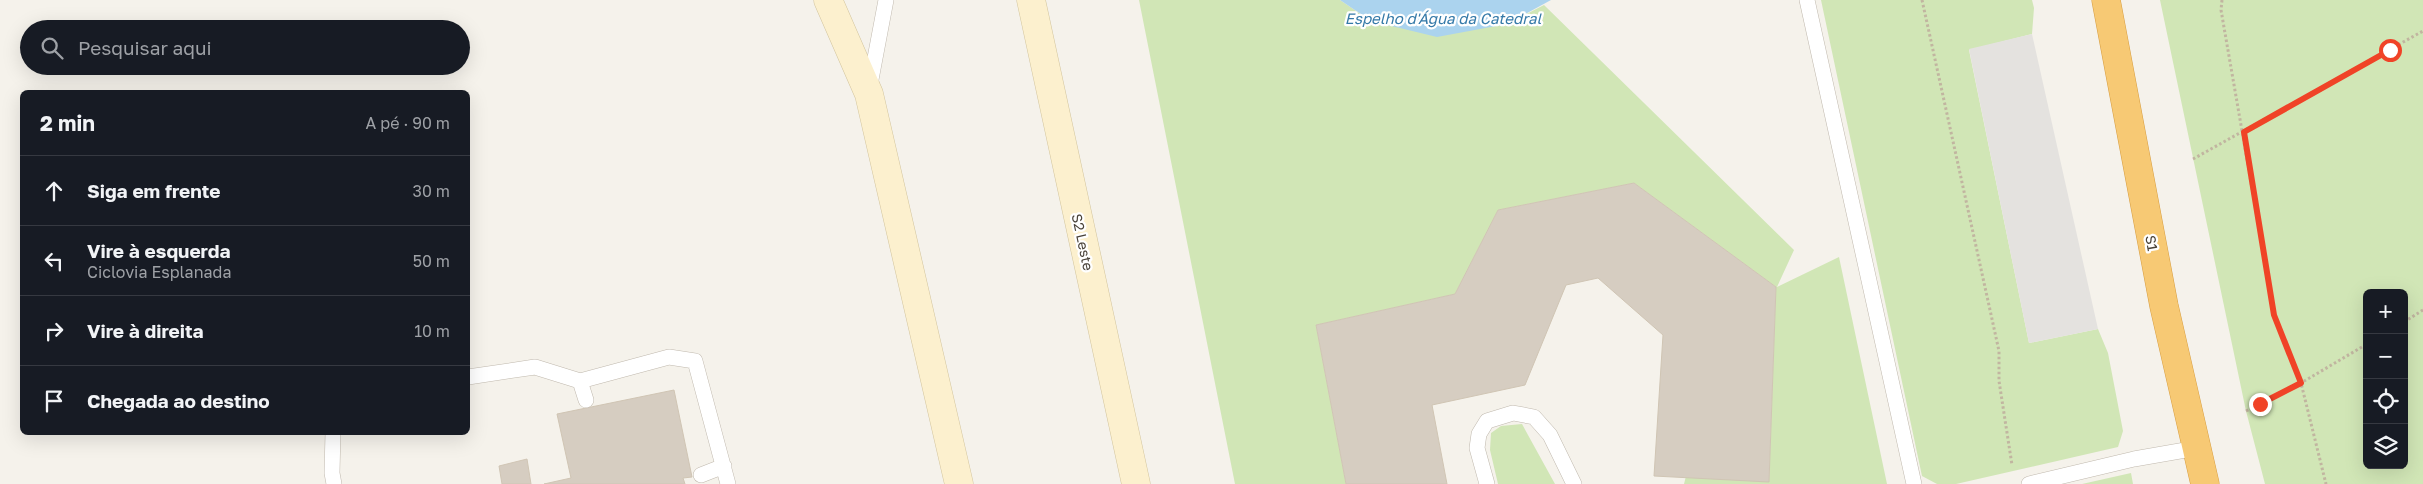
<!DOCTYPE html>
<html lang="pt">
<meta charset="utf-8">
<style>
:root{--surface:#171b24;--page:#20242c;--text:#f1f3f6;--muted:#9ea1a6;--line:#363941}
body{margin:0;font-family:"Golos Text",sans-serif;background:var(--page);color:var(--text)}
.controls{position:absolute;right:15px;bottom:15px;display:grid;overflow:hidden;border-radius:8px;box-shadow:0 5px 20px #0002}
.controls button{width:45px;height:45px;display:grid;place-items:center;padding:0;border:0;border-bottom:1px solid var(--line);background:var(--surface);color:var(--text);font:25px sans-serif}
.stop{position:absolute;width:15px;height:15px;margin:-11px;border:4px solid #f04327;border-radius:50%;background:#fff}
.stop.end{background:#f04327;border-color:#fff;box-shadow:0 1px 5px #0008}
.list{margin:0;padding:0;list-style:none}
h2{display:flex;justify-content:space-between;align-items:center;height:65px;margin:0;padding:0 20px;font-size:21px}
h2 small{font-size:16px;font-weight:400;color:var(--muted)}
.list li{display:grid;grid-template-columns:32px 1fr auto;gap:15px;align-items:center;box-sizing:border-box;height:70px;padding:0 20px;border-top:1px solid var(--line)}
.list b{display:block;font-size:19px;white-space:nowrap}
.list p{margin:0;font-size:16px;white-space:nowrap;color:var(--muted)}
.list em{font-size:16px;font-style:normal;color:var(--muted)}
.icon{flex:none;width:28px;height:28px;fill:none;stroke:currentColor;stroke-width:2;stroke-linecap:round;stroke-linejoin:round}
.map{position:relative;flex:none;width:2423px;height:484px;overflow:hidden}
.search{position:absolute;background:var(--surface);box-shadow:0 5px 20px #0002;left:20px;top:20px;width:450px;height:55px;display:flex;align-items:center;gap:12px;box-sizing:border-box;padding:0 18px;border-radius:28px;color:var(--muted);font-size:19px}
.panel{position:absolute;background:var(--surface);box-shadow:0 5px 20px #0002;left:20px;top:90px;width:450px;height:345px;border-radius:8px}
.map>svg:first-child{display:block}
.green{fill:#d1e6b6;fill-rule:evenodd}
.parking{fill:#e4e2df}
.water{fill:#abd3ee}
.building{fill:#d6cdc1;stroke:#d0c5b4}
.lines{fill:none;stroke-linecap:round;stroke-linejoin:round}
.lane-casing{stroke:#c0b9ae;stroke-width:16}
.secondary-casing{stroke:#d2c49d;stroke-width:29}
.highway-casing{stroke:#d79e43;stroke-width:29}
.path{stroke:#c1b5a0;stroke-width:3;stroke-dasharray:2.5 2.5;stroke-linecap:butt}
.lane{stroke:#fff;stroke-width:15}
.secondary{stroke:#fcf0ce;stroke-width:28}
.highway{stroke:#f7c974;stroke-width:28}
.route{stroke:#f04327;stroke-width:6}
.labels{text-anchor:middle;dominant-baseline:central;stroke-width:4.5;stroke-linejoin:round;paint-order:stroke}
.street-label{font-size:14px;fill:#494239;stroke:#fff}
.water-label{font-size:15px;font-style:italic;fill:#3479a8;stroke:#fff}
</style>
<div class="map">
<svg width="2423" height="484" viewBox="0 0 2423 484">
<rect width="100%" height="100%" fill="#f5f2eb"/>
<path class="green" d="M1139,0H1340L1371,21L1507,24L1544,5L1794,250L1777,287L1839,257L1887,484H1684L1686,476L1769,481L1776,287L1634,183L1498,210L1455,294L1316,325L1346,484H1235Z
M1821,0H2032L2034,8L2032,34L1969,50L2029,343L2098,329L2108,353L2123,431L2118,447L1956,484H1937L1922,476Z
M2160,0H2423V484H2265L2246,411ZM2367,293H2404V465H2367Z
M1522,424L1555,484H1498L1490,450L1491,433L1501,426Z
M2131,473L2133,484H2082Z"/>
<path class="parking" d="M2032,34L2098,329L2029,343L1969,49Z"/>
<path class="water" d="M1340,0H1551L1507,24L1437,37L1371,21Z"/>
<path class="building" d="M1634,183L1776,287L1769,482L1654,476L1663,335L1598,278L1566,285L1525,385L1432,405L1447,484H1346L1316,325L1455,294L1498,210Z
M674,390L692,477L683,478L685,484H544L571,478L557,414Z
M527,459L531,484H502L499,466Z"/>
<g class="lines">
<defs>
<path id="lane" d="M1807,0L1914,484
M869,90L886,0
M468,377L535,367L580,381L669,357L695,361L728,484
M580,381L586,400
M333,432L332,473L334,484
M701,475L724,466
M1487,484L1477,448L1479,434L1487,421L1513,413L1534,417L1550,435L1574,484
M2029,484L2134,459L2197,448"/>
<path id="secondary" d="M828,0L869,94L959,484
M1031,0L1136,484"/>
<path id="highway" d="M2106,0L2164,306L2205,484"/>
</defs>
<use href="#lane" class="lane-casing"/>
<use href="#secondary" class="secondary-casing"/>
<use href="#highway" class="highway-casing"/>
<path class="path" d="M1922,0L1999,351V381L2012,465
M2222,0L2221,10L2274,315L2301,383L2326,484
M2193,159L2423,31
M2404,322L2423,310
M2246,411L2301,383L2367,344"/>
<use href="#lane" class="lane"/>
<use href="#secondary" class="secondary"/>
<use href="#highway" class="highway"/>
</g>
<g class="lines">
<path class="route" d="M2260,404L2301,383L2274,315L2244,132L2390,50"/>
</g>
<g class="labels">
<g class="street-label">
<text transform="translate(1083 242) rotate(78)">S2 Leste</text>
<text transform="translate(2152 243) rotate(80)">S1</text>
</g>
<g class="water-label">
<text x="1443" y="18">Espelho d'Água da Catedral</text>
</g>
</g>
</svg>
<div class="controls">
<button>+</button>
<button>−</button>
<button><svg class="icon" aria-label="locate" viewBox="0 0 24 24"><circle cx="12" cy="12" r="6"/><path d="M12 2v4M12 18v4M2 12h4M18 12h4"/></svg></button>
<button><svg class="icon" aria-label="layers" viewBox="0 0 24 24"><path d="M12 4l9 5-9 5-9-5zM3 14l9 5 9-5"/></svg></button>
</div>
<div class="stop" style="left:2390px;top:50px"></div>
<div class="stop end" style="left:2260px;top:404px"></div>
<div class="search"><svg class="icon" aria-label="search" viewBox="0 0 24 24"><circle cx="10" cy="10" r="6"/><path d="M15 15l6 6"/></svg>Pesquisar aqui</div>
<section class="panel">
<h2>2 min<small>A pé · 90 m</small></h2>
<ul class="list">
<li><svg class="icon" aria-label="ahead" viewBox="0 0 24 24"><path d="M12 20V5M6 11l6-6 6 6"/></svg><div><b>Siga em frente</b></div><em>30 m</em></li>
<li><svg class="icon" aria-label="left" viewBox="0 0 24 24"><path d="M17 20v-9H6M10 6l-5 5 5 5"/></svg><div><b>Vire à esquerda</b><p>Ciclovia Esplanada</p></div><em>50 m</em></li>
<li><svg class="icon" aria-label="right" viewBox="0 0 24 24"><path d="M7 20v-9h11M14 6l5 5-5 5"/></svg><div><b>Vire à direita</b></div><em>10 m</em></li>
<li><svg class="icon" aria-label="arrive" viewBox="0 0 24 24"><path d="M6 21V4h12l-3 4 3 4H6"/></svg><div><b>Chegada ao destino</b></div></li>
</ul>
</section>
</div>
